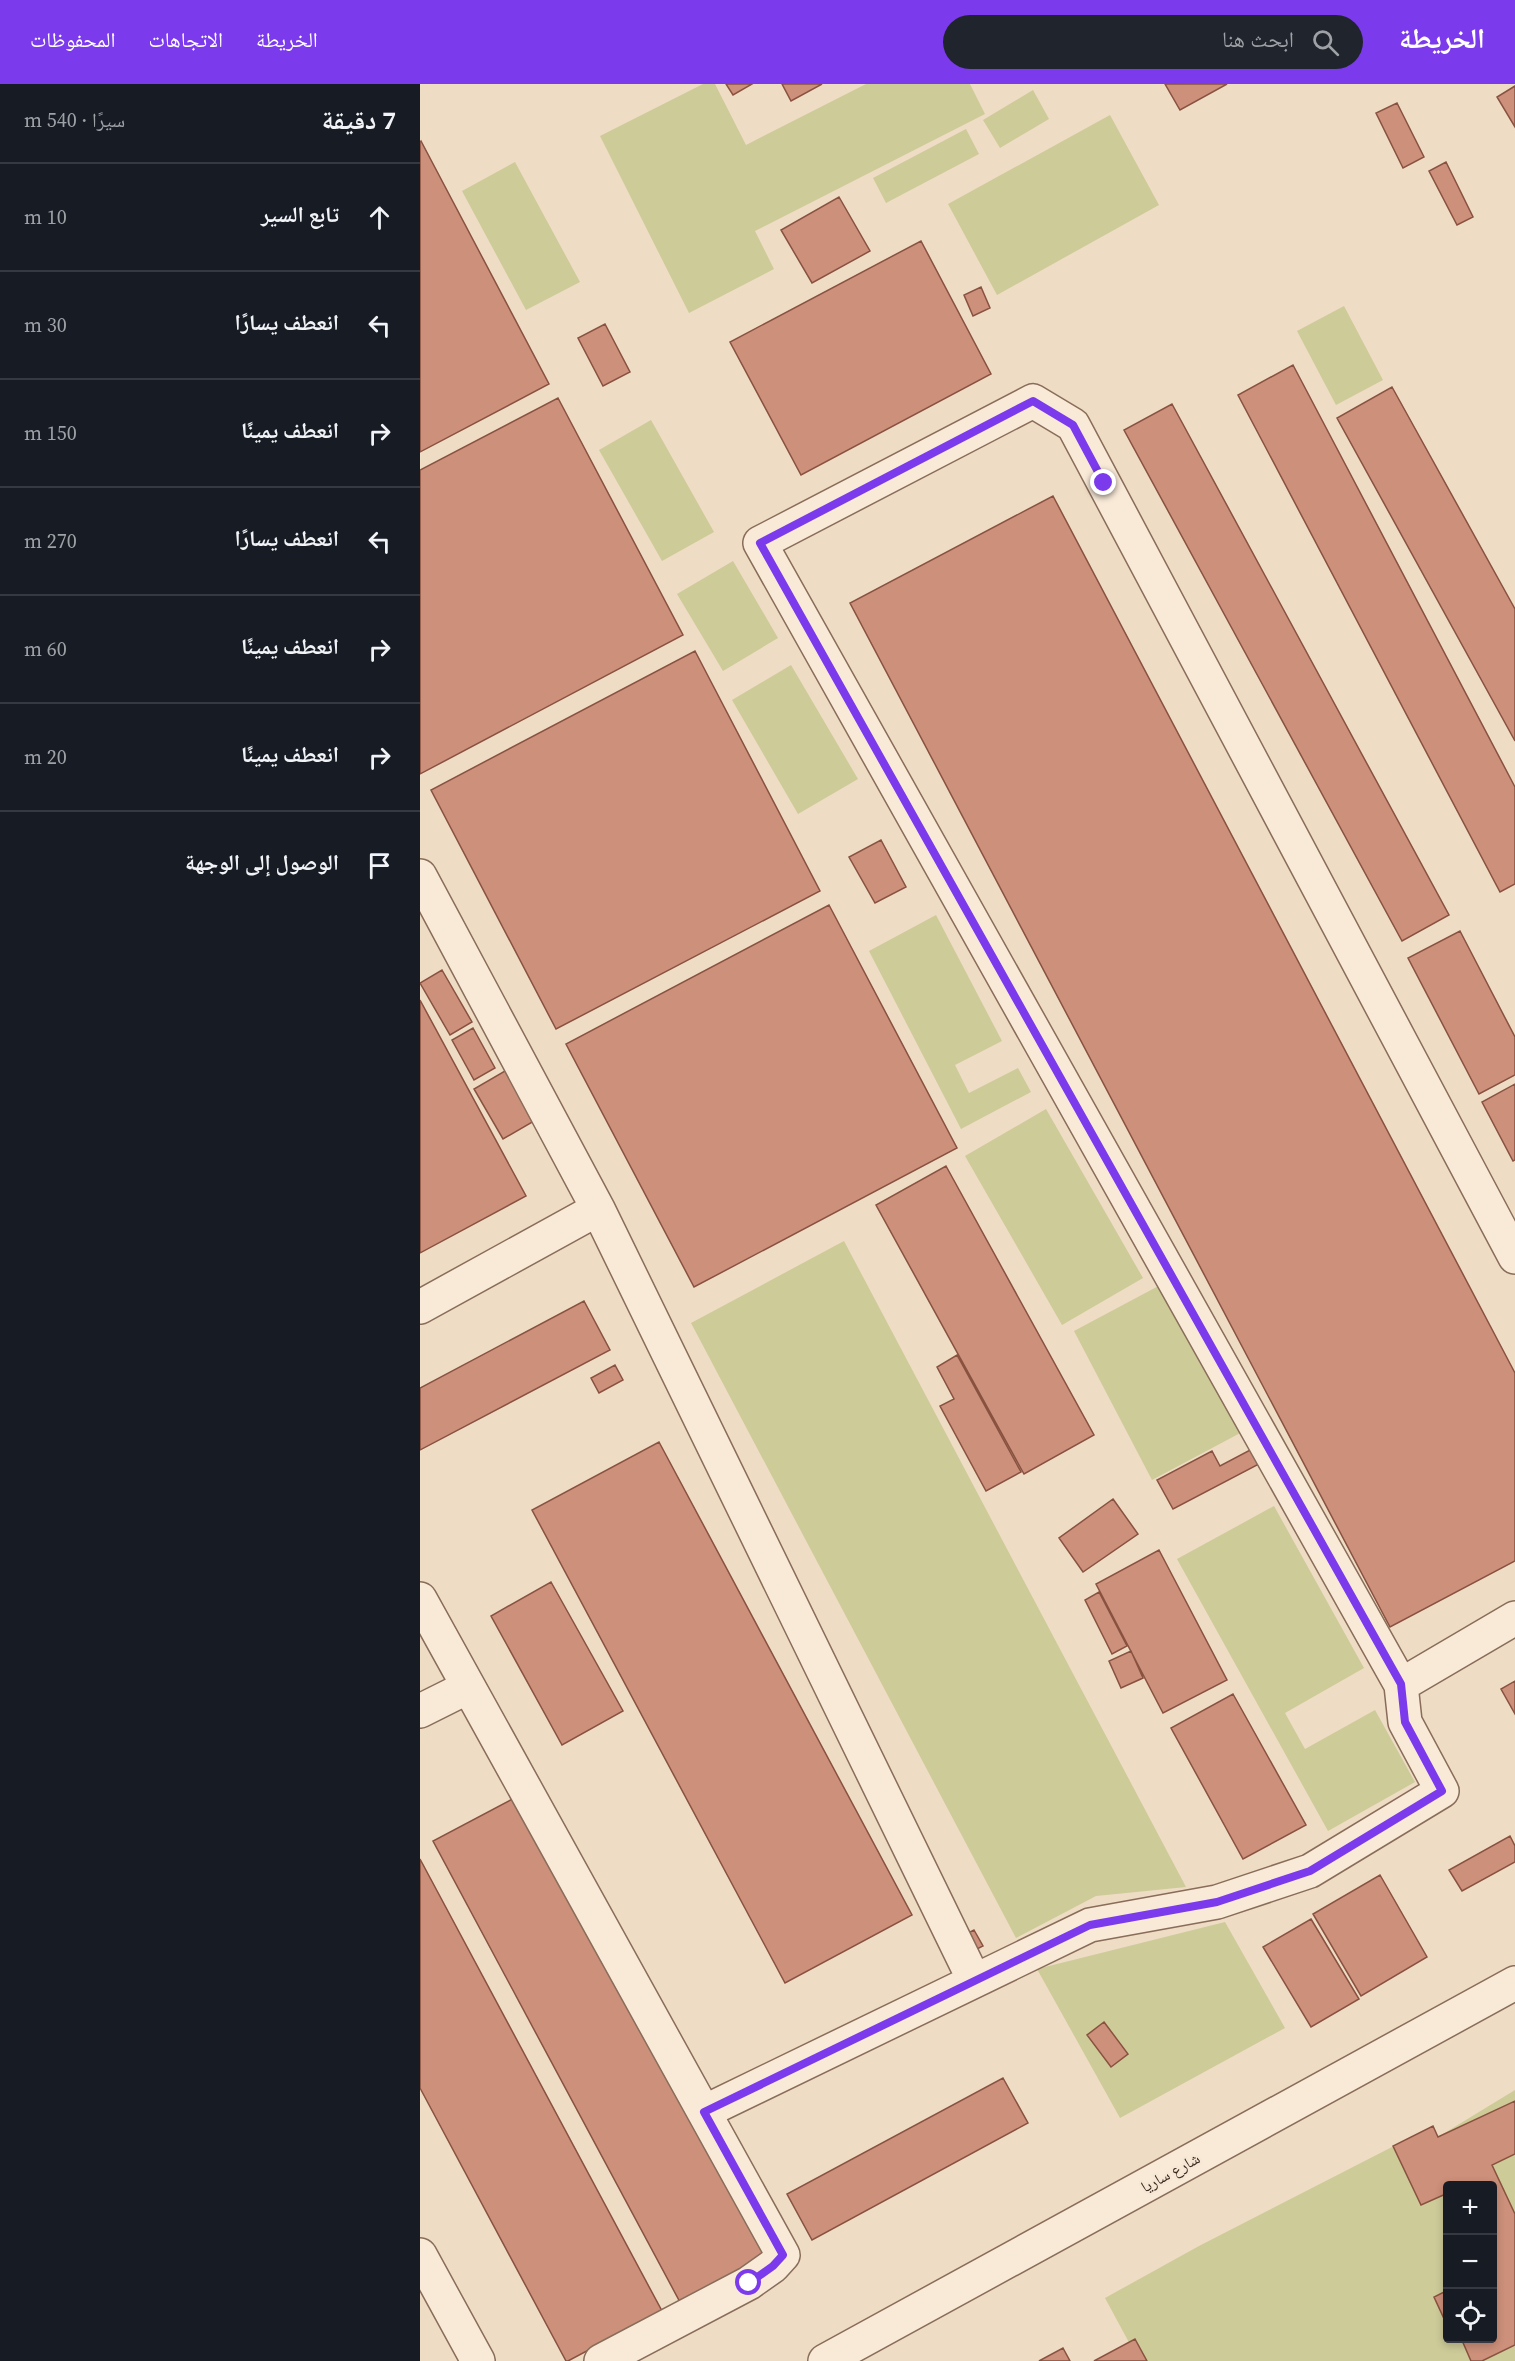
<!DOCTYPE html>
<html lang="ar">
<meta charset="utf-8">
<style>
:root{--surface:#171b24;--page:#20242c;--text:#f1f3f6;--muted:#9ea1a6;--line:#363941;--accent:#7c3aed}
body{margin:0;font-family:"Source Serif 4","Noto Naskh Arabic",serif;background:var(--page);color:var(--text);direction:rtl}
.controls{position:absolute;right:18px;bottom:18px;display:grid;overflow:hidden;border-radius:6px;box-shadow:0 3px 9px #0003}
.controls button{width:54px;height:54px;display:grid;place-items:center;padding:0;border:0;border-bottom:2px solid var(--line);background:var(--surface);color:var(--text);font:30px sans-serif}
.stop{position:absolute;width:18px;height:18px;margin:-14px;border:4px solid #7c3aed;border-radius:50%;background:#fff}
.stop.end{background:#7c3aed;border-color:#fff;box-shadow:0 2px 6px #0008}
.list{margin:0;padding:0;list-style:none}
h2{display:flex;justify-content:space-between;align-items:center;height:78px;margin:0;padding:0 24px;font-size:26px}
h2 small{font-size:20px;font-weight:400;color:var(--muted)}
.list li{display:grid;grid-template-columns:39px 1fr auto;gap:18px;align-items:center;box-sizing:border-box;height:108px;padding:0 24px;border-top:2px solid var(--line)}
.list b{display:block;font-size:22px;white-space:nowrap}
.list em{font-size:20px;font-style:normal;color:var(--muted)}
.icon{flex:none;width:33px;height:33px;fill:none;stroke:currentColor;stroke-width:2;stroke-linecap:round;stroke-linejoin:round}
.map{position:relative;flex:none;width:1095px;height:2277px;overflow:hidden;direction:ltr}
header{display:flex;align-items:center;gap:36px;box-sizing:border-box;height:84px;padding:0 30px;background:var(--accent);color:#fff}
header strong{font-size:28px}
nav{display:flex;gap:33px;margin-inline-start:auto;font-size:21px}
.search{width:420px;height:54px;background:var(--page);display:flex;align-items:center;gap:15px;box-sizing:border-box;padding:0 21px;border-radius:33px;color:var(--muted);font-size:22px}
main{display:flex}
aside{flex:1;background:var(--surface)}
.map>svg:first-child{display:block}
.green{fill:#cdcb98;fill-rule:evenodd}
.building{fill:#cd907a;stroke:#895240;stroke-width:1.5}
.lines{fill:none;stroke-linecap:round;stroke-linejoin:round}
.minor-casing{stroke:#896d5a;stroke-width:36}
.minor{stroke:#f9ead8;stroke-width:33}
.route{stroke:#7c3aed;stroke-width:8}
.labels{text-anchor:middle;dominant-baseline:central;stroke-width:4.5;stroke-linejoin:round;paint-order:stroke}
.street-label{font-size:16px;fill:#39281e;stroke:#f6e7d4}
</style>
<header>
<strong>الخريطة</strong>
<div class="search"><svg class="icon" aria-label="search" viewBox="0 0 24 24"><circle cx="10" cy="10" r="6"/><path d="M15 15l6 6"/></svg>ابحث هنا</div>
<nav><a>الخريطة</a><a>الاتجاهات</a><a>المحفوظات</a></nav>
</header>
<main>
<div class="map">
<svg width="1095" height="2277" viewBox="0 0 1095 2277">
<rect width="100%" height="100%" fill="#eedcc4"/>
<path class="green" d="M283,0H295L326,61L446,0H550L565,30L335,147L354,185L269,229L180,52Z
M613,6L629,35L580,64L563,36Z
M690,31L739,121L577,211L528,120Z
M546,45L559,70L466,119L453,94Z
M95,78L160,198L106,226L42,107Z
M924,222L963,296L916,321L877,247Z
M231,336L294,448L242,477L179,366Z
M313,477L358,554L303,587L257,510Z
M371,581L438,695L378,730L312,616Z
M516,831L582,957L535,981L549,1009L598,984L611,1008L541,1045L449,867Z
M626,1025L723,1194L642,1241L545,1072Z
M424,1157L766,1803L676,1812L596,1854L271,1239Z
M746,1198L824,1347L732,1396L654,1247Z
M854,1422L944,1584L865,1629L885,1665L955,1626L995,1698L908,1747L757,1475Z
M805,1838L865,1944L700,2034L617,1885Z
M1095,2006V2277H719L685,2214L779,2162L1013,2042L1018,2053ZM1028,2102H1072V2254H1028Z"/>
<path class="building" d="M306,0H332L313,11Z
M362,0H402L371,17Z
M745,0H807L760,26Z
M1095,2V43L1077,13Z
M977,19L1004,73L983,84L956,29Z
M1,57L129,300L0,368V58Z
M1026,78L1053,133L1037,141L1009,87Z
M419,113L450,167L392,199L361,146Z
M501,157L571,290L381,391L310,258Z
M561,203L570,224L553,232L544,211Z
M185,240L210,288L183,302L158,254Z
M873,281L1095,703V800L1080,808L818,311Z
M972,303L1095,525V657L917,334Z
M138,314L263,551L0,690V386Z
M752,320L1029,831L982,857L704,346Z
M633,412L1095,1289V1477L970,1543L430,519Z
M275,567L400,807L136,945L11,706Z
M461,756L486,803L455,819L429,773Z
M409,821L537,1064L274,1203L146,960Z
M1040,847L1095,953V991L1059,1010L988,874Z
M22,886L52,938L30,951L0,899Z
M0,916L106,1112L0,1169Z
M53,944L75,984L54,996L32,956Z
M92,983L121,1033L83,1055L54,1005Z
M1095,1000V1076L1093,1077L1062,1018Z
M526,1082L674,1351L604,1390L456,1121Z
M164,1217L190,1266L0,1366V1304Z
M537,1271L601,1388L566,1407L520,1322L534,1315L517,1283Z
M195,1281L203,1296L179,1309L171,1294Z
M239,1358L492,1831L365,1899L112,1426Z
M832,1365L839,1380L753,1425L737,1396L792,1367L800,1382Z
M693,1415L718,1450L663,1488L639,1454Z
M739,1466L807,1596L743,1629L676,1500Z
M131,1498L203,1627L142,1661L71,1532Z
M679,1508L707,1562L692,1570L665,1516Z
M711,1567L723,1594L701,1604L689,1577Z
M1095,1597V1630L1081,1605Z
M813,1610L886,1741L823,1775L751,1644Z
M102,1710L350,2173L261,2220L13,1757Z
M1090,1752L1095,1762V1778L1042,1807L1029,1786Z
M0,1775L242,2227L148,2277H146L0,2004Z
M960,1791L1007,1873L941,1912L893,1830Z
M891,1835L939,1915L891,1943L843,1863Z
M554,1846L563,1862L547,1870L538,1854Z
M684,1938L708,1970L691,1983L667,1951Z
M583,1994L608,2039L392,2156L367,2110Z
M1095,2017V2070L1072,2081L1095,2130V2261L1062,2277H1051L1041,2254H1072V2102H1028V2109L1001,2121L973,2062L1013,2042L1018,2053Z
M1028,2206V2238L1026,2239L1014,2213Z
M715,2255L727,2277H674Z
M643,2264L650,2277H619Z"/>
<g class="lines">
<defs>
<path id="minor" d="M0,792L178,1125L554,1896
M0,1223L178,1125
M0,1515L363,2171L353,2182L329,2199L181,2277
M981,1601L1095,1534
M0,1627L48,1603
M284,2028L670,1841L797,1818L890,1787L1022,1707L985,1638L981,1601L340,459L613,317L653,341L1095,1173
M0,2171L58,2277
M405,2277L1095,1899"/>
</defs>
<use href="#minor" class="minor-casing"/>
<use href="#minor" class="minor"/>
</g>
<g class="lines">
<path class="route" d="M329,2199L353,2182L363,2171L284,2028L670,1841L797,1818L890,1787L1022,1707L985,1638L981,1600L340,459L613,317L653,341L684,399"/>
</g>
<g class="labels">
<g class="street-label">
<text transform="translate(750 2088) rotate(-29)">شارع ساريا</text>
</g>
</g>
</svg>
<div class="controls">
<button>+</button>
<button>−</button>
<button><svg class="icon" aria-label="locate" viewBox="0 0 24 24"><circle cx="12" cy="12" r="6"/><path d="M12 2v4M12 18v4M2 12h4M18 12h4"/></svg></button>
</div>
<div class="stop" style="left:329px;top:2199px"></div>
<div class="stop end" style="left:684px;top:399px"></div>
</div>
<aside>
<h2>7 دقيقة<small>سيرًا · 540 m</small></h2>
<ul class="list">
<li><svg class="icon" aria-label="ahead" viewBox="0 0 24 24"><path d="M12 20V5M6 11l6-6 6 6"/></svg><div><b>تابع السير</b></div><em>10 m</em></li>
<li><svg class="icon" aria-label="left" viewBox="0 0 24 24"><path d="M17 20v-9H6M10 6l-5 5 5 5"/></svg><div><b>انعطف يسارًا</b></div><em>30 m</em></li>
<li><svg class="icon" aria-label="right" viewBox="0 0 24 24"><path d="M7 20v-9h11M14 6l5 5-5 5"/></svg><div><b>انعطف يمينًا</b></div><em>150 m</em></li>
<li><svg class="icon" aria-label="left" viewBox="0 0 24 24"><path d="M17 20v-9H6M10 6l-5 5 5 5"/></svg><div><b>انعطف يسارًا</b></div><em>270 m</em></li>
<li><svg class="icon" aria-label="right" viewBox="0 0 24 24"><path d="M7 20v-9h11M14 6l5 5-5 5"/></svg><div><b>انعطف يمينًا</b></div><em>60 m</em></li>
<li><svg class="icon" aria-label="right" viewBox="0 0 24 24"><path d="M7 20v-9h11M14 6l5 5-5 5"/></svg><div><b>انعطف يمينًا</b></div><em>20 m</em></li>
<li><svg class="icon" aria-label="arrive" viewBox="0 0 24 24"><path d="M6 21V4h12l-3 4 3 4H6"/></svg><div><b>الوصول إلى الوجهة</b></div></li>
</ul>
</aside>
</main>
